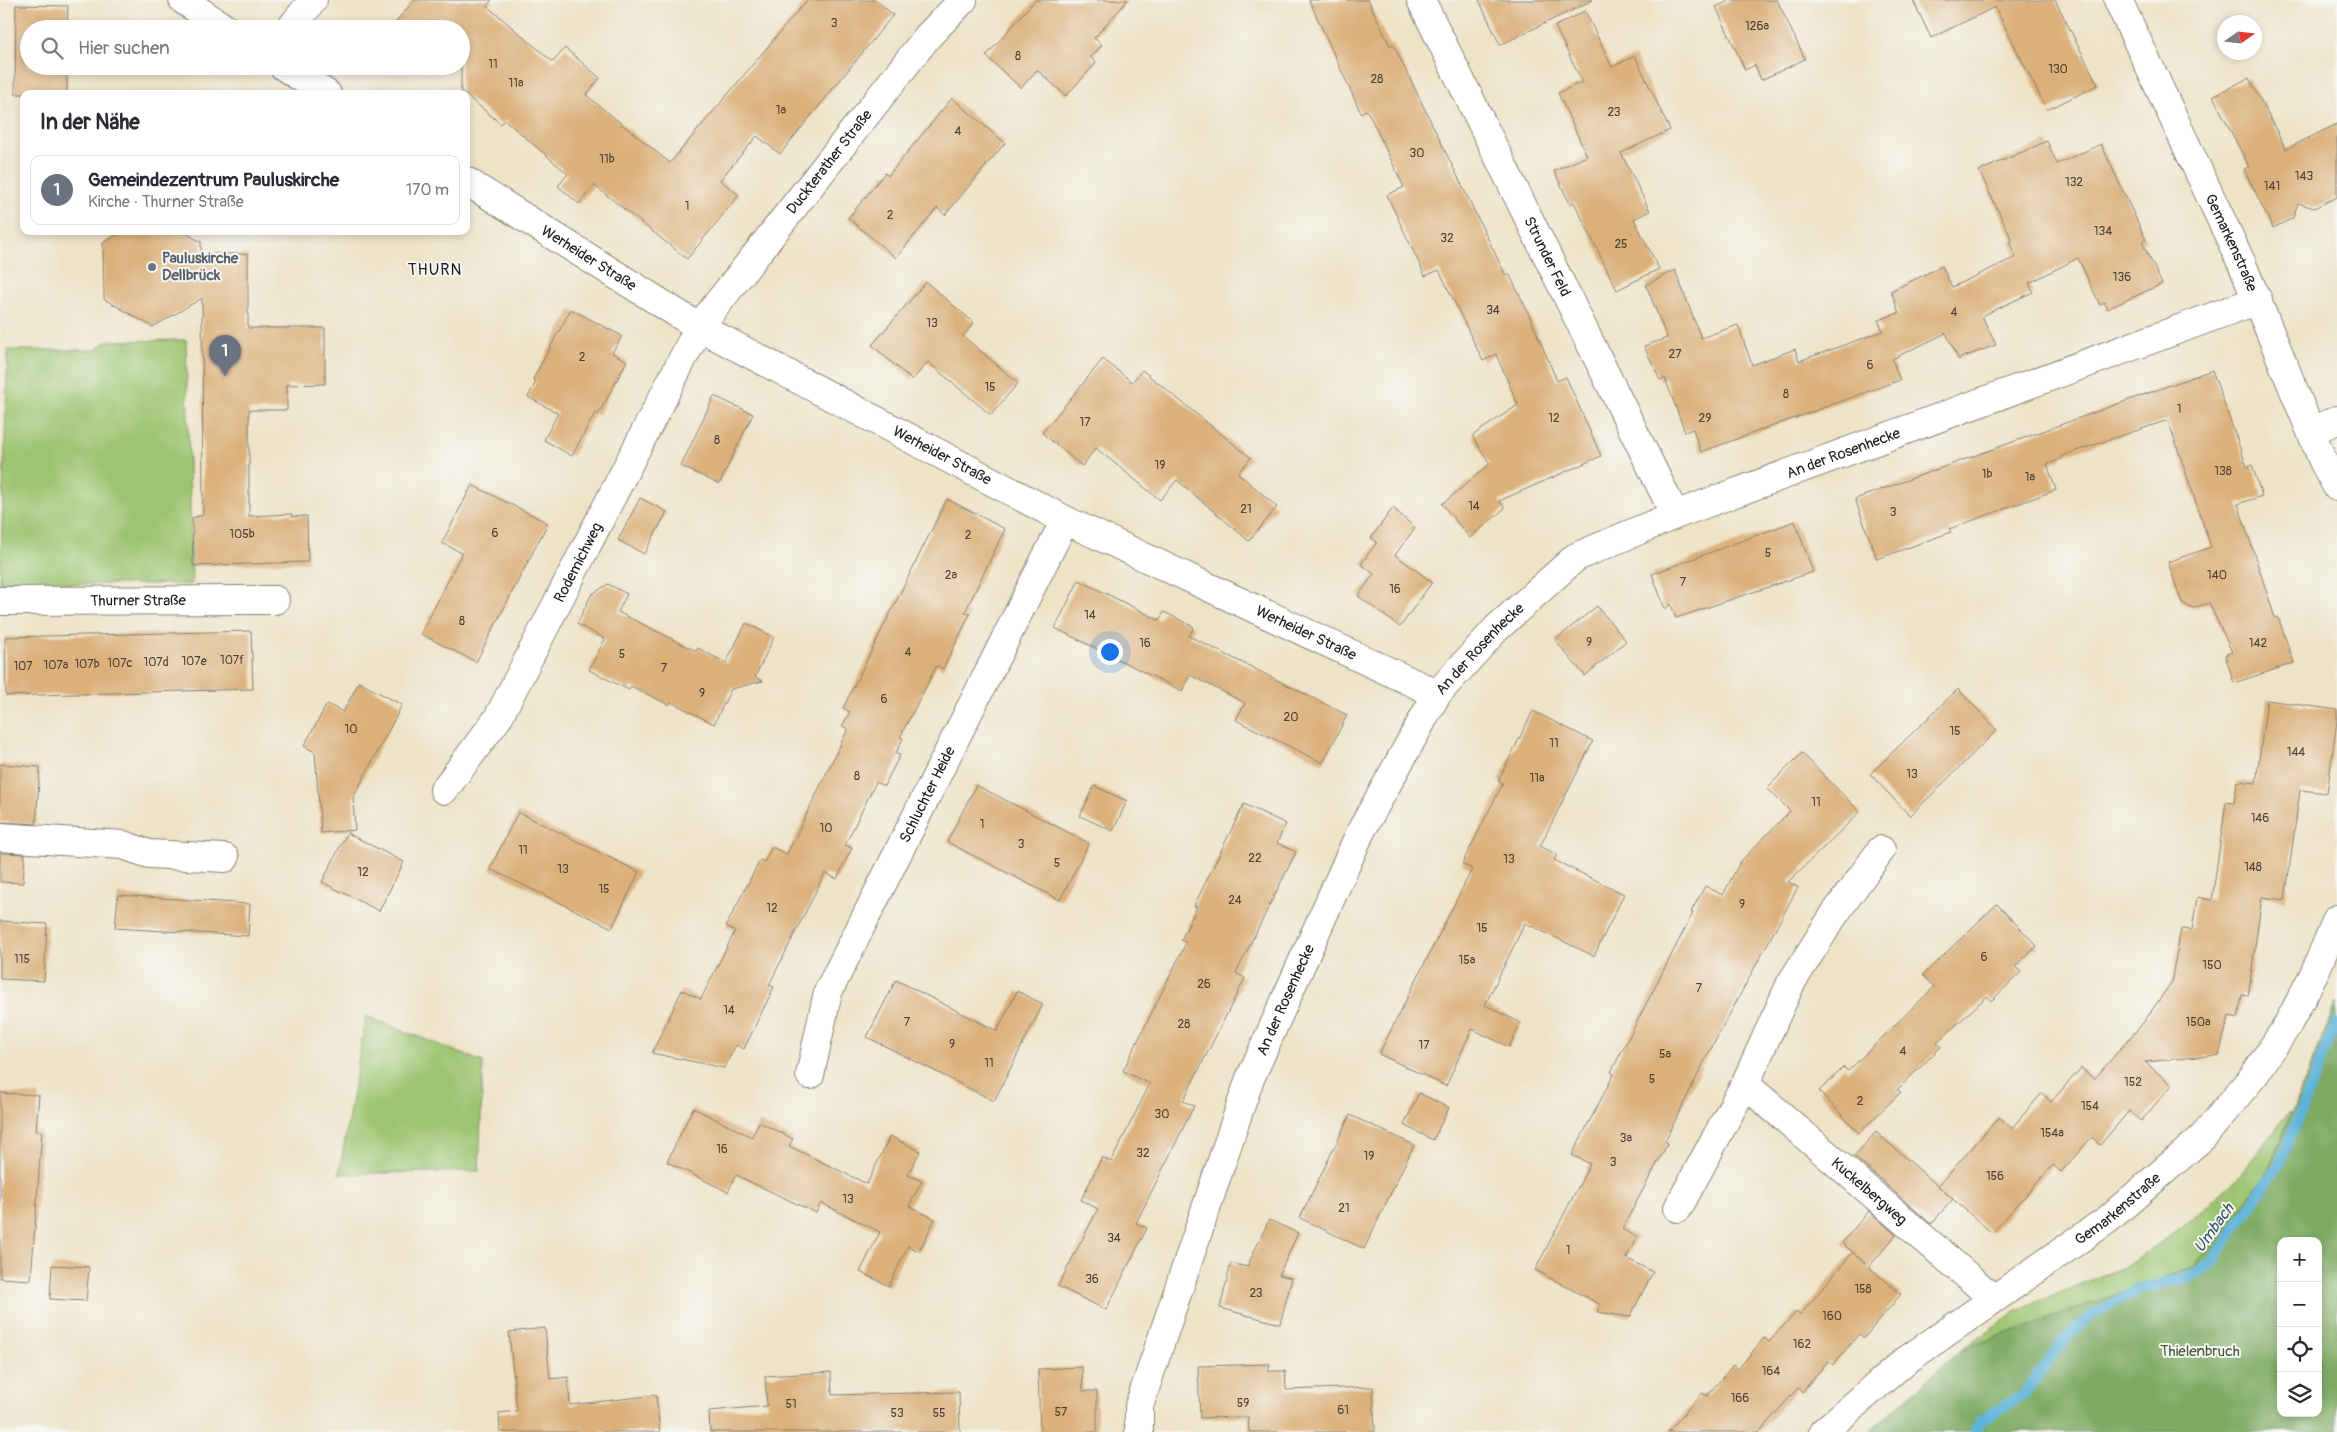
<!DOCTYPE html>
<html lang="de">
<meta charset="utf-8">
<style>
:root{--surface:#fff;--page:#f2f2f3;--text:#2b2b33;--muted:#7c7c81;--line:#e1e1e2;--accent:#1f6fb2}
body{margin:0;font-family:Pangolin,sans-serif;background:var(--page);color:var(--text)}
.controls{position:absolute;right:15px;bottom:15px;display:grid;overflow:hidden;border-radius:10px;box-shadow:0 2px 8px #0003}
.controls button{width:45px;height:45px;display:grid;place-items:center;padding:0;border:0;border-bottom:1px solid var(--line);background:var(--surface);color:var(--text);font:25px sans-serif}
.compass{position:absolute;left:2217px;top:15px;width:45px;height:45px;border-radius:50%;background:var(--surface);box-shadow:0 2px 8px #0003;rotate:76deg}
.you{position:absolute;left:1109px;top:651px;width:18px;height:18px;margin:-12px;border:4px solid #fff;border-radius:50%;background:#1a73e8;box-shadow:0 0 0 8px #1a73e833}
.badge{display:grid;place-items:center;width:32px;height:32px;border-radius:50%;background:var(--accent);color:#fff;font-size:16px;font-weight:700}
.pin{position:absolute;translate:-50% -41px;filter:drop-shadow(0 1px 2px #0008)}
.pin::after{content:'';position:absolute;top:26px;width:18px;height:15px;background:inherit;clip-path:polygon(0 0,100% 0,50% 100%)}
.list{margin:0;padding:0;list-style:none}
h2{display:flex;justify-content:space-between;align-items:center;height:65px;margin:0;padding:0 20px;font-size:21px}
h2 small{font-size:16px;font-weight:400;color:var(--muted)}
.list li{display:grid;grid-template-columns:32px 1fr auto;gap:15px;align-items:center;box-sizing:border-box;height:70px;margin:0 10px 10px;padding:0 10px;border:1px solid var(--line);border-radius:10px}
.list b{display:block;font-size:19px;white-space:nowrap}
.list p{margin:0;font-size:16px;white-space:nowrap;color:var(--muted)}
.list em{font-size:16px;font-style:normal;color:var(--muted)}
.icon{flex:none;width:28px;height:28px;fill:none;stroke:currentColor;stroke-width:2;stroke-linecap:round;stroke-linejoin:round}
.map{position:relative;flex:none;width:2337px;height:1432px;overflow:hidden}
.search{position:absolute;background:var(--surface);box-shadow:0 2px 8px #0003;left:20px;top:20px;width:450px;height:55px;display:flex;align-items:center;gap:12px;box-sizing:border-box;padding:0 18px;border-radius:28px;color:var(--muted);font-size:19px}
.panel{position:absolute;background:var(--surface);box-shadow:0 2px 8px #0003;left:20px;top:90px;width:450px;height:145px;border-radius:10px}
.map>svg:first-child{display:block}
.green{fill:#9dc571;stroke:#5c7046}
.forest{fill:#7eaa63;stroke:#4d6340;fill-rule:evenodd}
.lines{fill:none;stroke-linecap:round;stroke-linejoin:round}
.stream{stroke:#5db2d9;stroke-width:11}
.building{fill:#dbb07a}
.minor-casing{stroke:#858072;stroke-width:30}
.minor{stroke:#fff;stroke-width:28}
.worship-dot{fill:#6b7280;stroke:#f6f6f2;stroke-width:2}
.labels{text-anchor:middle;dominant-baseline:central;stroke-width:4;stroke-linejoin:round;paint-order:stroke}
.number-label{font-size:12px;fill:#4c4134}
.street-label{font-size:15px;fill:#1c1c1c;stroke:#f6f6f2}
.worship-label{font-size:15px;font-weight:bold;fill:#5b616d;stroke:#f6f6f2;text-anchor:start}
.park-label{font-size:15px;fill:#49573a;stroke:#f6f6f2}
.neighbourhood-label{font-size:16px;letter-spacing:1px;fill:#1c1c1c;stroke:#f6f6f2}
.water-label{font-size:16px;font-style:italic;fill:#365868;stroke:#f6f6f2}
</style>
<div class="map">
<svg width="2337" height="1432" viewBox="0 0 2337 1432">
<rect width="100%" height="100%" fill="#f6f6f2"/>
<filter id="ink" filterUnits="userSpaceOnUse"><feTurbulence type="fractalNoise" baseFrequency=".02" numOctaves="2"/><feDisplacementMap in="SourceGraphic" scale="10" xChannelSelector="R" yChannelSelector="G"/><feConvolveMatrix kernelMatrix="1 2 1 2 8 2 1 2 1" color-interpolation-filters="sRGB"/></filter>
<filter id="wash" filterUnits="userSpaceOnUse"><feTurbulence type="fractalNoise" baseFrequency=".0096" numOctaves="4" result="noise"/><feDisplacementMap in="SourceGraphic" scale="20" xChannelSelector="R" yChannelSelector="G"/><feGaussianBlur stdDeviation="1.12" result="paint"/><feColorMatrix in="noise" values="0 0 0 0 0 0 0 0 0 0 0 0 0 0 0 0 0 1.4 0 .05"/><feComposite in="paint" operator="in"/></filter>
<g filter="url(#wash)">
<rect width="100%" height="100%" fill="#eee3c7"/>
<path class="green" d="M186,340L192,584H0L8,350H95L107,341Z
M366,1016L483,1062L479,1171L339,1174Z
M2293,1112L2265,1177L2194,1267L1960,1350L2017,1310L2126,1266L2183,1227L2237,1179L2288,1113Z"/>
<path class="forest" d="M2337,1002V1432H1869L1960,1350L2194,1267L2265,1177ZM2281,1241H2318V1413H2281Z"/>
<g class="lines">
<path class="stream" d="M1975,1432L1981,1420L2023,1395L2066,1338L2092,1315L2141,1288L2193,1276L2211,1264L2279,1165L2336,1024"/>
</g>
<g id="blocks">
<path class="building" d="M414,0H492L487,6L553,62L565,48L600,78L586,95L670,163L807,0H876L893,15L780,154L757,136L720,180L739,195L687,259L594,185L579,204L558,186L568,174L505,120L501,124L461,91V29H390Z
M1035,0H1128L1094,38L1102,45L1091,57L1096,63L1066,96L1037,70L1021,88L986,56Z
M1309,0H1368L1390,46L1393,44L1506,276L1509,274L1527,310L1557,381L1566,377L1601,456L1499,501L1505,508L1470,538L1442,504L1490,464L1472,436L1518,405L1496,354L1483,361L1439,270L1425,276L1387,195L1404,187L1367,110L1361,113Z
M1479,0H1593L1500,45Z
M1731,0H1777L1805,59L1761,80L1755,65L1745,70L1716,7Z
M1913,0H2055L2098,85L2047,110L1995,7L1931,38Z
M16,5L68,6L67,29H29V66H67V94H15Z
M1585,11L1612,67L1635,56L1670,130L1621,153L1650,211L1634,219L1659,269L1617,290L1574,202L1570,204L1554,171L1587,156L1558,93L1582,82L1555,26Z
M2249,78L2286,149L2337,124V197L2314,208L2298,203L2293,218L2273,228L2244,169L2249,167L2213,96Z
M952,98L1005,143L945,215L937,208L896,258L848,218L885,173L888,176Z
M2047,141L2057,164L2101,144L2146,240L2142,242L2162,284L2107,309L2104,302L2100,305L2078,258L2029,283L2033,292L1982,316L1996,345L1958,359L1946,333L1892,359L1900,380L1701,452L1693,429L1685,432L1665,378L1660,380L1644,346L1667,338L1646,285L1675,270L1701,338L1738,325L1752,365L1795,349L1799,361L1883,331L1878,320L1899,313L1891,291L1942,266L1952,287L2016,257L2009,242L2012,240L1979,171Z
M123,231H182L201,242V254H248V328H325V384L287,385V410H249V516L292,514V517L307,516L308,562L193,566L192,518L203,515L202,298L153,327L104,299L103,243Z
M926,282L974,323L963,336L1018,383L991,415L928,362L912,380L872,345Z
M571,309L622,336L612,353L627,361L598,415L595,413L572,456L544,440L558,413L528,397L536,382L533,379Z
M1103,359L1132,382L1142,370L1251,458L1238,473L1277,507L1249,541L1177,480L1160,500L1096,448L1082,466L1042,433Z
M2212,370L2247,467L2252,465L2262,496L2238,504L2275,618L2278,617L2294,663L2234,683L2225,655L2232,652L2209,603L2193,608L2182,603L2168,562L2211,547L2168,420L2061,456L2062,459L2047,464L2056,490L1949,529L1951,532L1877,559L1855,499Z
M714,396L753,414L719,484L681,466Z
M472,485L548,523L476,662L421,634L462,553L442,543Z
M640,498L667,512L644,554L618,540Z
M947,499L1005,529L965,612L970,614L943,669L937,665L900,737L903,738L896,753L900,755L884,786L876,782L845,845L852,848L843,866L837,879L825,873L769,985L774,987L744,1049L736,1045L724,1068L652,1053L682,990L701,999L735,931L726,926L760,860L764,862L772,847L787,854L848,729L842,726L850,712L843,708Z
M1393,508L1415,528L1395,555L1432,582L1400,627L1358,596L1374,574L1361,564L1377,542L1371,538Z
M1795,521L1813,572L1676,618L1671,604L1665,609L1652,574Z
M1079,580L1159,620L1164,612L1194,627L1189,636L1347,715L1323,763L1236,720L1245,703L1190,675L1182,691L1055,628Z
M608,584L627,594L618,612L696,651L698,648L726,663L746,623L774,637L755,677L763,681L731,689L714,724L671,702L669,705L631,686L629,690L589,670L605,639L577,624L591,595Z
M1597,606L1626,641L1585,676L1555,640Z
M251,631L253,689L6,696L5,637Z
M359,682L402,705L353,798L355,830L321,833L315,752L304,746L327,704L343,712Z
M1958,689L1997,730L1910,816L1870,774Z
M2267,700L2337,710V721L2327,793L2300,790L2285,900L2262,897L2248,996L2242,995L2238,1018L2229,1016L2219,1055L2145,1062L2172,1085L2141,1121L2129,1111L2100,1145L2092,1137L2061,1172L2053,1165L1992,1233L1938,1186L1999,1117L2012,1128L2042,1093L2051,1102L2081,1068L2094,1079L2143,1023L2171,983L2181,929L2192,930L2197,897L2212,900L2226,802L2234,803L2237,781L2256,783Z
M1533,711L1593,741L1540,846L1557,855L1554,860L1624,894L1594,956L1525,923L1485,1005L1521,1023L1509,1047L1472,1029L1446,1086L1379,1054L1472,869L1462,864L1503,783L1498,781Z
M1802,753L1860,812L1788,882L1798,887L1706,1058L1665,1141L1668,1143L1622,1229L1637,1237L1626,1258L1653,1272L1630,1317L1597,1312L1601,1305L1535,1270L1590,1164L1572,1155L1614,1074L1611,1072L1693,913L1691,912L1705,886L1723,895L1740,862L1790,811L1767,788Z
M0,764L40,767L36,824L0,822Z
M976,785L1089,843L1060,900L947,842Z
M1094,786L1127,801L1113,831L1080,816Z
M1244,804L1286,824L1277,843L1296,852L1236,973L1245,978L1183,1101L1194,1106L1136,1223L1147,1228L1106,1310L1058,1286L1098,1209L1081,1200L1102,1157L1111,1162L1150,1084L1123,1071L1186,943L1181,940L1197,907L1194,906Z
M518,812L639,872L612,928L490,869Z
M347,833L404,862L379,911L322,882Z
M0,853L25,854L23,883L0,882Z
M118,895L250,904L248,936L115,928Z
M1997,904L2037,946L2015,967L2021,972L1991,1001L1987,996L1937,1043L1941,1047L1897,1090L1901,1092L1859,1133L1819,1091L1844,1067L1848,1071L1934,987L1923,975Z
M0,921L47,924L44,981L0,979Z
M896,980L997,1031L1017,991L1043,1004L994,1101L867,1037Z
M0,1093L39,1095L36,1131H42L31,1280L0,1278Z
M1419,1093L1449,1108L1433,1140L1404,1125Z
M693,1108L752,1137L759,1122L793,1139L789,1146L867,1184L890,1136L920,1151L908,1175L922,1181L909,1206L935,1219L919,1251L908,1246L889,1286L860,1272L880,1232L821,1203L816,1213L736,1175L728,1192L667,1162Z
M1350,1115L1414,1145L1364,1249L1300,1218Z
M1876,1132L1953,1199L1931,1224L1854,1156Z
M1869,1211L1896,1235L1869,1267L1901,1294L1864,1338L1859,1334L1833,1365L1828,1361L1802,1392L1798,1388L1759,1432H1668L1702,1393L1707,1396L1733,1365L1738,1369L1764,1338L1769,1342L1796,1312L1800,1315L1853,1252L1865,1263L1842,1243Z
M1269,1220L1298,1233L1279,1275L1292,1278L1280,1324L1220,1308L1231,1263L1247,1267Z
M52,1265L89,1267L86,1301L50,1299Z
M545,1328L550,1379L568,1377L570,1405L656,1395L660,1432H500L499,1413L517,1411L509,1332Z
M1270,1364L1268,1371H1285L1286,1390L1373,1387L1375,1432H1249L1248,1417L1200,1418L1198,1366Z
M1082,1367L1083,1391H1097V1432H1040L1038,1369Z
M831,1372L832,1395L959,1392L960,1432H710L709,1411L767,1406L765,1376Z"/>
</g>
</g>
<g filter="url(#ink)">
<use href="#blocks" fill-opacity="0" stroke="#858072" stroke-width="1"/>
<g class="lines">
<defs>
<g id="minor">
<path d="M183,0L226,29"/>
<path id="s1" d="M1421,0L1675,515"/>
<path id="s2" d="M2118,0L2242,264L2323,461L2337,487"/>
<path d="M290,29L313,0"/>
<path d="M283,66L327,94"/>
<path id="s3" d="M466,181L699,327L1065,520L1437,694"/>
<path d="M2311,431L2337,420"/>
<path id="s4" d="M0,601L275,600"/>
<path id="s5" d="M444,790L498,718L699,327L928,36L963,0"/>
<path d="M0,837L123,845L149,854L225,858"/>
<path id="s6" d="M810,1075L828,992L1065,520"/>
<path id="s7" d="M1745,1084L1993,1298"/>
<path d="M1678,1208L1745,1084L1791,983L1834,915L1881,850"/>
<path id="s8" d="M1139,1432V1406L1249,1081L1361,831L1437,694L1497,628L1576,557L1675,515L2258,300"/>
<path id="s9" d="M1823,1432L1904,1362L2107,1220L2203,1137L2255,1074L2287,1026L2314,974L2337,919"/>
</g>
</defs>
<use href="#minor" class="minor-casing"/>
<use href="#minor" class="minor"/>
</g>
</g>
<circle class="worship-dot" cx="152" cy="267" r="5"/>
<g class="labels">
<g class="number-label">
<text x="834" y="23">3</text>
<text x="1757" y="26">126a</text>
<text x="1018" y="56">8</text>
<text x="493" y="64">11</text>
<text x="2058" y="69">130</text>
<text x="1377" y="79">28</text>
<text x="516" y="83">11a</text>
<text x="781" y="110">1a</text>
<text x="1614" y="112">23</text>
<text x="958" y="131">4</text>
<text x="1417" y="153">30</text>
<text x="607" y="159">11b</text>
<text x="2304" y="176">143</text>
<text x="2074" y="182">132</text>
<text x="2272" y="186">141</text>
<text x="687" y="206">1</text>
<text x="890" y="215">2</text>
<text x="2103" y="231">134</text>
<text x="1447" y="238">32</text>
<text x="1621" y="244">25</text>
<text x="2122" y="277">136</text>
<text x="1493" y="310">34</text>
<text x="1954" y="312">4</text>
<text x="932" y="323">13</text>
<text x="1675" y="354">27</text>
<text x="582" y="357">2</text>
<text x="1870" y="365">6</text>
<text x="990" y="387">15</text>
<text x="1786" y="394">8</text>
<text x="2179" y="409">1</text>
<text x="1554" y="418">12</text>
<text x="1705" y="418">29</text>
<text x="1085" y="422">17</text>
<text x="717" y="440">8</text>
<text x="1160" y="465">19</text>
<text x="2223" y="471">138</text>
<text x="1987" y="474">1b</text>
<text x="2030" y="477">1a</text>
<text x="1474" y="506">14</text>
<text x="1246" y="509">21</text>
<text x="1893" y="512">3</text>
<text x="495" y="533">6</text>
<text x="242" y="534">105b</text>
<text x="968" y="535">2</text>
<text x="1768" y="553">5</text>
<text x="951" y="575">2a</text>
<text x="2217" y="575">140</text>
<text x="1683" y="582">7</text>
<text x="1395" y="589">16</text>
<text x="1090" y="615">14</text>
<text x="462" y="621">8</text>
<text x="1589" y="642">9</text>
<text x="1145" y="643">16</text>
<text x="2258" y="643">142</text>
<text x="908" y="652">4</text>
<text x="622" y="654">5</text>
<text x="232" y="660">107f</text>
<text x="194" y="661">107e</text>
<text x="156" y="662">107d</text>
<text x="120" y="663">107c</text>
<text x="87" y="664">107b</text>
<text x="56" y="665">107a</text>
<text x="23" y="666">107</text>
<text x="664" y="668">7</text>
<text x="702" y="693">9</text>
<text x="884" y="699">6</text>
<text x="1291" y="717">20</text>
<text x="351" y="729">10</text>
<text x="1955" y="731">15</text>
<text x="1554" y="743">11</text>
<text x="2296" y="752">144</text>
<text x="1912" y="774">13</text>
<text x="857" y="776">8</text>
<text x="1537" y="778">11a</text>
<text x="1816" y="802">11</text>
<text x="2260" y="818">146</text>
<text x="982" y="824">1</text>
<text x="826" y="828">10</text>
<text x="1021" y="844">3</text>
<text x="523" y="850">11</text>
<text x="1255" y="858">22</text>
<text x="1509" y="859">13</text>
<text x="1057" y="863">5</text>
<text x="2253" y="867">148</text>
<text x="563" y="869">13</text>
<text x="363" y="872">12</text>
<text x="604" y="889">15</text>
<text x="1235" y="900">24</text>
<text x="1742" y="904">9</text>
<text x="772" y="908">12</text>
<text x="1482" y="928">15</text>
<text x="1984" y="957">6</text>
<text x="22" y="959">115</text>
<text x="1467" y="960">15a</text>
<text x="2212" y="965">150</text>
<text x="1204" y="984">26</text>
<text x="1699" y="988">7</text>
<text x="729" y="1010">14</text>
<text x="907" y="1022">7</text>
<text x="2198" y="1022">150a</text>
<text x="1184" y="1024">28</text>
<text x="952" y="1044">9</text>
<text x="1424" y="1045">17</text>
<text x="1903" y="1051">4</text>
<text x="1665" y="1054">5a</text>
<text x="989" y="1063">11</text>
<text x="1652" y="1079">5</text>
<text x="2133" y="1082">152</text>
<text x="1860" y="1101">2</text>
<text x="2090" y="1106">154</text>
<text x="1162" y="1114">30</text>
<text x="2052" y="1133">154a</text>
<text x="1626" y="1138">3a</text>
<text x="722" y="1149">16</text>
<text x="1143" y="1153">32</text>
<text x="1369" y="1156">19</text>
<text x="1613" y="1162">3</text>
<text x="1995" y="1176">156</text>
<text x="848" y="1199">13</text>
<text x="1344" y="1208">21</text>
<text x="1114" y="1238">34</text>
<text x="1568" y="1250">1</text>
<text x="1092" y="1279">36</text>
<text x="1863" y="1289">158</text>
<text x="1256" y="1293">23</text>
<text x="1832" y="1316">160</text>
<text x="1802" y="1344">162</text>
<text x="1771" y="1371">164</text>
<text x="1740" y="1398">166</text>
<text x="1243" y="1403">59</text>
<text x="791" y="1404">51</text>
<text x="1343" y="1410">61</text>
<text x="1061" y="1412">57</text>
<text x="897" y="1413">53</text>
<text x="939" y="1413">55</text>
</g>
<g class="street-label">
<text stroke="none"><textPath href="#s5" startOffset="740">Duckterather Straße</textPath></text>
<text stroke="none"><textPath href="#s2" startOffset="268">Gemarkenstraße</textPath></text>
<text stroke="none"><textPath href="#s1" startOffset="286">Strunder Feld</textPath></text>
<text stroke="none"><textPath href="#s3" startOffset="145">Werheider Straße</textPath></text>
<text stroke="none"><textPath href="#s8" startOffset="1282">An der Rosenhecke</textPath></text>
<text stroke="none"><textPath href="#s3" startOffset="550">Werheider Straße</textPath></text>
<text stroke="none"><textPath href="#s5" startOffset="265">Rodemichweg</textPath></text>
<text stroke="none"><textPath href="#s4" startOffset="138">Thurner Straße</textPath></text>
<text stroke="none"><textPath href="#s3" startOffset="955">Werheider Straße</textPath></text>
<text stroke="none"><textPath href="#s8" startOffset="862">An der Rosenhecke</textPath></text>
<text stroke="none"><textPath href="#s6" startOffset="306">Schluchter Heide</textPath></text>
<text stroke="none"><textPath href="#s8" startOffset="458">An der Rosenhecke</textPath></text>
<text stroke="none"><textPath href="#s7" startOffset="164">Kuckelbergweg</textPath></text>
<text stroke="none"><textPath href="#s9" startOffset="370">Gemarkenstraße</textPath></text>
</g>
<g class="worship-label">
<text x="162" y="258">Pauluskirche<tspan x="162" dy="17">Dellbrück</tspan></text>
</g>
<g class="park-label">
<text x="2200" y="1351">Thielenbruch</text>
</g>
<g class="neighbourhood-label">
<text x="435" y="270">THURN</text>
</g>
<g class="water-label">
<text transform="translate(2214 1228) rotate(-54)">Umbach</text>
</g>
</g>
</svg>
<div class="controls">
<button>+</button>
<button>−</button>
<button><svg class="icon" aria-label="locate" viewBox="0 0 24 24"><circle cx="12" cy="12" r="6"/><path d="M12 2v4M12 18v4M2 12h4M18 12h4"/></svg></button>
<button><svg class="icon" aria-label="layers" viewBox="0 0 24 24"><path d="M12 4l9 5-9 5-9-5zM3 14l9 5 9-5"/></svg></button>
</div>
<svg class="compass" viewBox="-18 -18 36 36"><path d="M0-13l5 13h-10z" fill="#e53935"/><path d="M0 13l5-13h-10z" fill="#7c7c81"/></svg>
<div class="you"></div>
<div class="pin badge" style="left:225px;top:376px;background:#6b7280">1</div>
<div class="search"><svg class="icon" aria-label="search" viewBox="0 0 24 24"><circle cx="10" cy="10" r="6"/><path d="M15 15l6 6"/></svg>Hier suchen</div>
<section class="panel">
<h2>In der Nähe<small></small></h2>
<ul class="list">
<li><span class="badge" style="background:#6b7280">1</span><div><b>Gemeindezentrum Pauluskirche</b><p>Kirche · Thurner Straße</p></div><em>170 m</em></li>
</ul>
</section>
</div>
